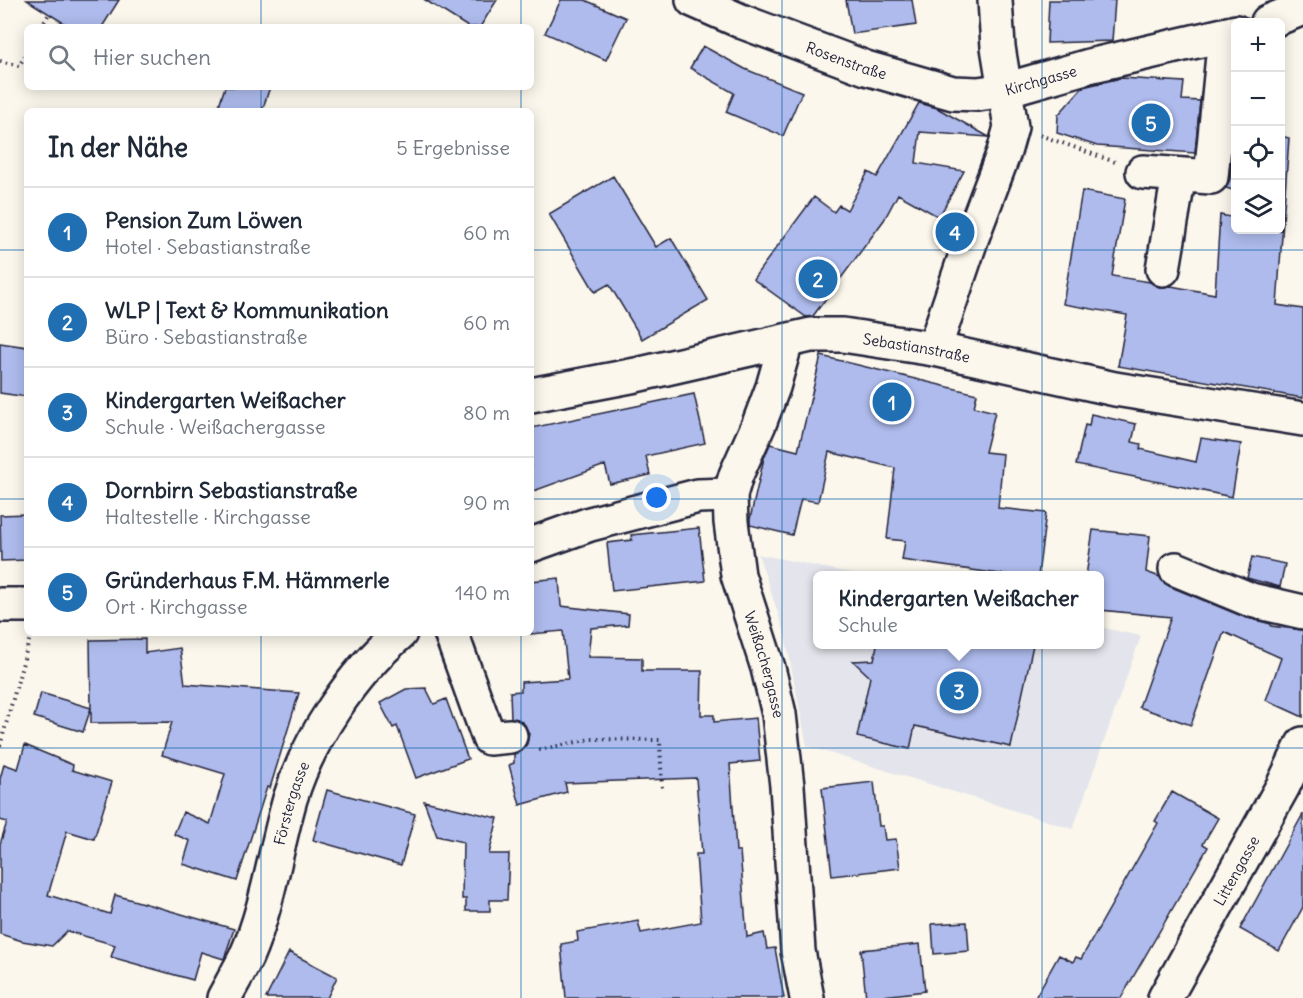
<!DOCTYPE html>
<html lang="de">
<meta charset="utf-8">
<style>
:root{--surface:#fff;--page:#f2f2f3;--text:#1f2937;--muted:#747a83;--line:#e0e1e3;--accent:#1f6fb2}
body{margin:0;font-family:Delius,sans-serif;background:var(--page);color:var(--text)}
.controls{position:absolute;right:18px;top:18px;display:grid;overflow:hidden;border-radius:9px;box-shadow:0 3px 15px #0003}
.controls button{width:54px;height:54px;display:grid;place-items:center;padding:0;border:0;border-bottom:2px solid var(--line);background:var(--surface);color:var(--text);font:30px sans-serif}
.you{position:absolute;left:657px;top:498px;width:21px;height:21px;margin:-15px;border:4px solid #fff;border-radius:50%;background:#1a73e8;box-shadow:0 0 0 9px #1a73e833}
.badge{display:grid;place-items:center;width:39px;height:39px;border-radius:50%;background:var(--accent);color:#fff;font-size:20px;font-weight:700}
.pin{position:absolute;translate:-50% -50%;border:3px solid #fff;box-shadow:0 2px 6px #0006}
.popup{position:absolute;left:813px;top:571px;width:291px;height:78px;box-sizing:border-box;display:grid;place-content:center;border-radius:9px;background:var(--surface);filter:drop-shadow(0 2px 4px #0005);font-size:20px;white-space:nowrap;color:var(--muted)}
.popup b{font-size:22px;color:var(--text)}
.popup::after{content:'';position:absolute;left:50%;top:100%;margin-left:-12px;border:12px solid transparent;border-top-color:var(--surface)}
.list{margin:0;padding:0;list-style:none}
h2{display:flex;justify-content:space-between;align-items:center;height:78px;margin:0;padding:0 24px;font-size:26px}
h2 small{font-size:20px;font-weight:400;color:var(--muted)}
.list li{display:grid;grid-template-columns:39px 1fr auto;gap:18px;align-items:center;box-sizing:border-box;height:90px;padding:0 24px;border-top:2px solid var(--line)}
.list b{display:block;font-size:22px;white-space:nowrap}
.list p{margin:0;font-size:20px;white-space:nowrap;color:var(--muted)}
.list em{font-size:20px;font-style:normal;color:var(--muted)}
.icon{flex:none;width:33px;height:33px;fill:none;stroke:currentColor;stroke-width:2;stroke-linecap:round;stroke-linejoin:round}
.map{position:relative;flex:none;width:1303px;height:998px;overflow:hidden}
.search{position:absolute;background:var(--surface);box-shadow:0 3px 15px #0003;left:24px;top:24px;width:510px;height:66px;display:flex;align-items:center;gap:15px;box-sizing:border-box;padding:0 21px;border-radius:9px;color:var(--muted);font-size:22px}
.panel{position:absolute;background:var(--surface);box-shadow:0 3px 15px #0003;left:24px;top:108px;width:510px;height:528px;border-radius:9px}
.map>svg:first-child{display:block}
.built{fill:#e4e5ec}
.building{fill:#aebbec;stroke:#22223b;stroke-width:1.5}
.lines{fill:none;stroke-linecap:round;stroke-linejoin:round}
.minor-casing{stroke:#22223b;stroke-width:38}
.path{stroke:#22223b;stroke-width:4;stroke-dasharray:1.5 4.5;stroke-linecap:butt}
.minor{stroke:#fbf7ec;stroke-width:33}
.grid{fill:none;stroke:#1f6fb2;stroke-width:1.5;stroke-opacity:0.55}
.labels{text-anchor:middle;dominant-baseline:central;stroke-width:5;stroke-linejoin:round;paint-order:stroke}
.street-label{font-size:15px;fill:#22223b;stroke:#fbf7ec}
</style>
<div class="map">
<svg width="1303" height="998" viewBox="0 0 1303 998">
<rect width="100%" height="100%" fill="#fbf7ec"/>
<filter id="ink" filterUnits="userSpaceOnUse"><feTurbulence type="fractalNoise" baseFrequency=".0167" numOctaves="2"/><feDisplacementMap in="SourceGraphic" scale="12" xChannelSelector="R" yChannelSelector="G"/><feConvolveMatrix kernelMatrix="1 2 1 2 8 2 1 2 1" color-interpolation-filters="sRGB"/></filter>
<g filter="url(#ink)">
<path class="built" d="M758,554L859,575L818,576V644H1100V627L1141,636L1073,829L807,746L784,631Z"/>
<path class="building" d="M27,0H119L102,27H70Z
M425,0H497L480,27H468Z
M561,0H585L626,18L606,60L545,33Z
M846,0H912L916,25L852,34Z
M1049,0H1115L1112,41L1047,43Z
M703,46L745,69L802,92L783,136L726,112L734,93L690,68Z
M1121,78L1184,82L1182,100L1200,101L1195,153L1097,146L1057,133L1058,115L1083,87Z
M225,87H270L262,111H217Z
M919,103L937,108L989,137L920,132L916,163L964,171L939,217L898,194L884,220L813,316L806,317L753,279L814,197L834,212L839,205L847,210L868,172L877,177Z
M1234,136H1236V191L1226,188L1230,179Z
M1281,136L1289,138L1277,305L1303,309V398L1118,366L1127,315L1063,304L1082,191L1125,199L1112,276L1150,282L1159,287L1171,286L1215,294L1220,215L1236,218V230H1281Z
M613,176L656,247L671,238L708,300L642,339L609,284L595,292L549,214Z
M0,343L27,347V397L0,393Z
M821,356L977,394L974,407L995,412L985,452L1003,454L998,508L1046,513L1038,576H1014L902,560L905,541L887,539L895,468L829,452L818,502L801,499L792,535L750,525V519L764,458L770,444L798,451Z
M694,394L705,443L646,456L650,475L610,484L605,465L531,492V428Z
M1091,414L1136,424L1132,442L1141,444L1140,449L1196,462L1201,438L1241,444L1232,497L1076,465L1085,425L1089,426Z
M27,514V560L1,561L0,515Z
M699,528L705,581L612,591L607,543L632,540L631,535Z
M1093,530L1150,536L1146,572L1160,577L1169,586L1244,617L1271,624V626L1303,630V717L1266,700L1281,658L1224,632L1191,725L1139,707L1171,617L1100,610V576H1086Z
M1252,557L1285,564L1280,587L1247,578Z
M559,578L561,606L629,614L628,625L591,628L588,657L642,658V671H702L701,715H714V722L756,718L760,761L730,764L736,851H740L747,937L764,933L767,949L775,948L784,998H566L561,944L578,941L577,932L638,921L641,933L701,922L696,854H702L696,778L565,783L567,792L520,805L509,765L514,763V754L521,751L527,744L529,734L525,725L518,719L511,718L510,692L521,691V682L568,679L563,631L531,634V581Z
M145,639V653L180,648L185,684L299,693L270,788L267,787L237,881L183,864L190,841L174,834L183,812L210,824L225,774L162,755L172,722L91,723V708L83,732L34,717L41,693L91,708L90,640Z
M877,645H1033L1011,747L915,726L910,749L857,737L870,677L853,661L874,660Z
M426,688L434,704L446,699L468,759L416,778L397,726L393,728L380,703L406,689Z
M25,745L73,765L72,770L112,782L94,839L67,831L48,895L110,914L115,895L234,929L224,959L201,952L193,980L111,957L115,945L67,931L52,946L22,941L0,934V844L7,822L0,820V779L4,764L18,769Z
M874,782L879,826H883L885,840L896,839L900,868L832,876L822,788Z
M327,790L415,814L401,865L313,840Z
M1172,792L1218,818L1203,844L1208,847L1121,998H1035L1059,955L1073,962L1076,957L1081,959L1158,823L1155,821Z
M424,801L498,818L489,854H509L507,900H490V911H466V899H462L463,842L437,836Z
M1303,814V907L1279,951L1240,929Z
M967,922L969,951L934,954L932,924Z
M920,944L925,991L866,998L861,950Z
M289,952L337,977L327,998H266Z"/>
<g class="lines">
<defs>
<g id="minor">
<path id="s1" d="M693,0L743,22L866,68L953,93L978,94L1005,90L1089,66L1236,32"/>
<path d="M1268,22L1303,8"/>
<path d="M1143,172L1211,177L1225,35"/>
<path d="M1163,269L1179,175"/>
<path id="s2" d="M786,341L773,387L759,424L736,475L730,495L731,522L738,575L768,668L779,714L787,786L798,951L807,998"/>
<path d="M934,349L972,237L1004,152L1011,127L998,47L995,0"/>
<path id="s3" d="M531,395L636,375L811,335H843L934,349L1115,389L1303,419"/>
<path d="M531,545L590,524L698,496L730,495"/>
<path d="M1176,569L1251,600L1303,612"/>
<path d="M0,605H27"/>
<path d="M451,633L489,738L510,736"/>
<path id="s4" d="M224,998C231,985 239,971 246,957C268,907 275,851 290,799C309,738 352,674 400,633"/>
<path id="s5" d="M1165,998L1283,786L1303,744"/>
</g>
</defs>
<use href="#minor" class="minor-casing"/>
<path class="path" d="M41,27L49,14
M0,61L19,66L27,52
M1040,135L1115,162
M0,746L30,637
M539,750L591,739L660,740L662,790"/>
<use href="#minor" class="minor"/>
</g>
</g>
<path class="grid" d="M261,0V27M521,0V27M782,0V998M1042,0V998M261,87V111M521,87V111M0,250H27M531,250H1303M0,499H27M531,499H1303M261,633V998M521,633V998M0,748H1303"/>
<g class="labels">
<g class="street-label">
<text stroke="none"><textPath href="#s1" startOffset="165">Rosenstraße</textPath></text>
<text stroke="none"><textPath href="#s1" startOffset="366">Kirchgasse</textPath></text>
<text stroke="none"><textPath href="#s3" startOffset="393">Sebastianstraße</textPath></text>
<text stroke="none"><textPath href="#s2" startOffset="338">Weißachergasse</textPath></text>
<text stroke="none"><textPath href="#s4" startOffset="207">Förstergasse</textPath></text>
<text stroke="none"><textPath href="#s5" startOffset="146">Littengasse</textPath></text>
</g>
</g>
</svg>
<div class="controls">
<button>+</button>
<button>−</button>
<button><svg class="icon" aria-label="locate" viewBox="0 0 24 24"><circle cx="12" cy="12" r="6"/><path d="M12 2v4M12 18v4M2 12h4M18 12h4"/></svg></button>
<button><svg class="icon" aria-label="layers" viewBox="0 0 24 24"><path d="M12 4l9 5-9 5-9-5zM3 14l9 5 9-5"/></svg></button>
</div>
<div class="you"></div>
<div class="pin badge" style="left:892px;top:402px">1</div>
<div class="pin badge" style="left:818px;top:279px">2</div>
<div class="pin badge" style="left:959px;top:691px">3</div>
<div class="popup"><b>Kindergarten Weißacher</b>Schule</div>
<div class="pin badge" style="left:955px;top:232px">4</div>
<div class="pin badge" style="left:1151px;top:123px">5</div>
<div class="search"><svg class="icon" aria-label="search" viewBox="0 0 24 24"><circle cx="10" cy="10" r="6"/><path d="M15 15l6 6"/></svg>Hier suchen</div>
<section class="panel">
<h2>In der Nähe<small>5 Ergebnisse</small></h2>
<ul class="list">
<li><span class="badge">1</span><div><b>Pension Zum Löwen</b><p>Hotel · Sebastianstraße</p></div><em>60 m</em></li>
<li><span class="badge">2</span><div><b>WLP | Text &amp; Kommunikation</b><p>Büro · Sebastianstraße</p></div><em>60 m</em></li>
<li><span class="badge">3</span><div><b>Kindergarten Weißacher</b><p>Schule · Weißachergasse</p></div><em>80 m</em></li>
<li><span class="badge">4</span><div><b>Dornbirn Sebastianstraße</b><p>Haltestelle · Kirchgasse</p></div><em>90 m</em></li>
<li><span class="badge">5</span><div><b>Gründerhaus F.M. Hämmerle</b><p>Ort · Kirchgasse</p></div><em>140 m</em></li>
</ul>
</section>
</div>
